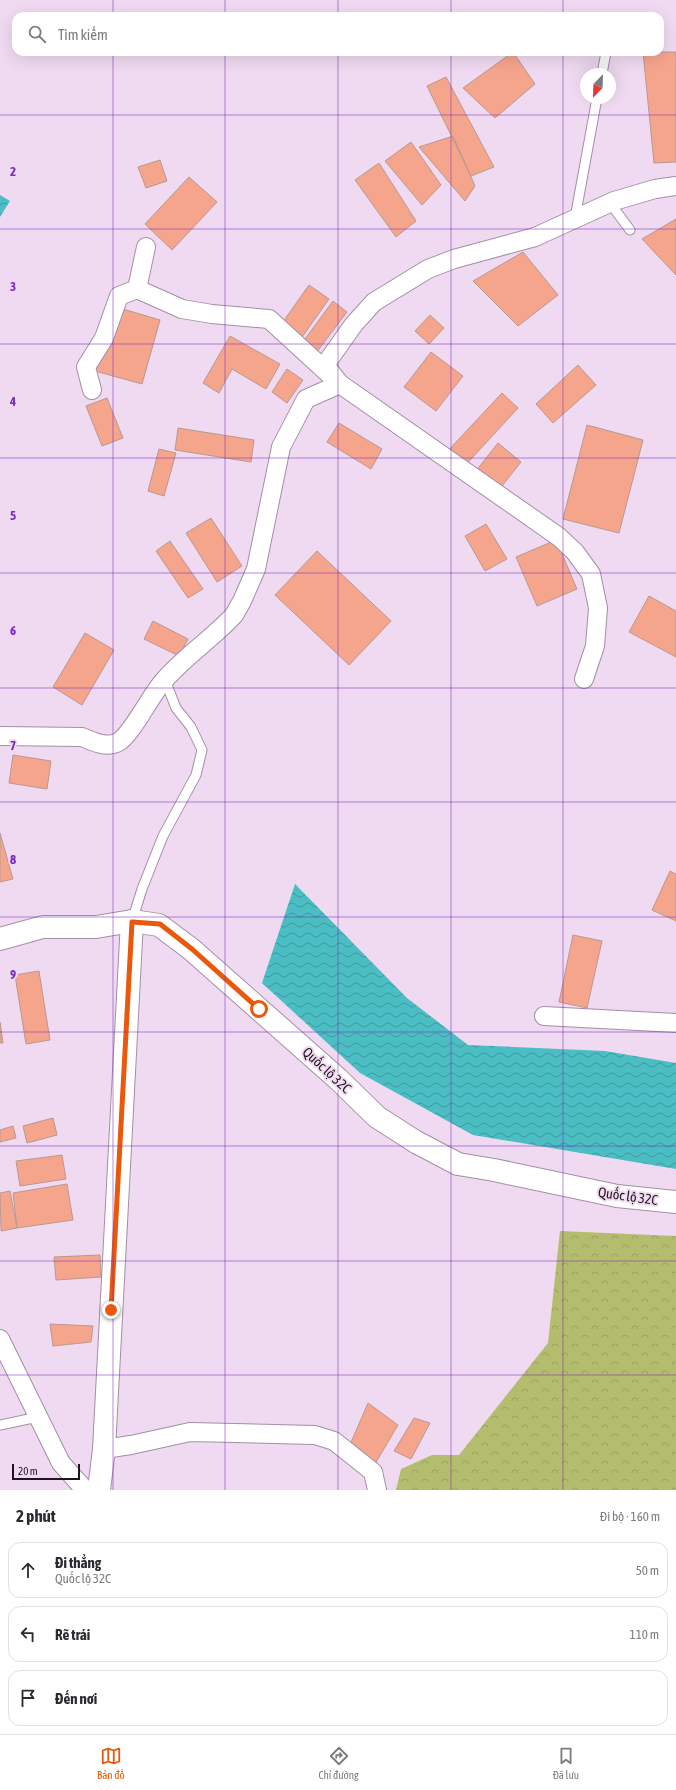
<!DOCTYPE html>
<html lang="vi">
<meta charset="utf-8">
<style>
:root{--surface:#fff;--page:#f2f2f3;--text:#2b2b33;--muted:#7c7c81;--line:#e1e1e2;--accent:#ea580c}
body{margin:0;font-family:"Asap Condensed",sans-serif;background:var(--page);color:var(--text)}
.compass{position:absolute;left:580px;top:68px;width:36px;height:36px;border-radius:50%;background:var(--surface);box-shadow:0 4px 16px #0002;rotate:203deg}
.scale{position:absolute;left:12px;bottom:10px;width:68px;box-sizing:border-box;padding-left:4px;border:2px solid #1e161e;border-top:0;font-size:11px;line-height:14px;white-space:nowrap;color:#1e161e;-webkit-text-stroke:3px #f0daf1;paint-order:stroke}
.stop{position:absolute;width:12px;height:12px;margin:-9px;border:3px solid #ea580c;border-radius:50%;background:#fff}
.stop.end{background:#ea580c;border-color:#fff;box-shadow:0 1px 4px #0008}
.list{margin:0;padding:0;list-style:none}
h2{display:flex;justify-content:space-between;align-items:center;height:52px;margin:0;padding:0 16px;font-size:17px}
h2 small{font-size:13px;font-weight:400;color:var(--muted)}
.list li{display:grid;grid-template-columns:26px 1fr auto;gap:12px;align-items:center;box-sizing:border-box;height:56px;margin:0 8px 8px;padding:0 8px;border:1px solid var(--line);border-radius:12px}
.list b{display:block;font-size:15px;white-space:nowrap}
.list p{margin:0;font-size:13px;white-space:nowrap;color:var(--muted)}
.list em{font-size:13px;font-style:normal;color:var(--muted)}
.icon{flex:none;width:22px;height:22px;fill:none;stroke:currentColor;stroke-width:2;stroke-linecap:round;stroke-linejoin:round}
.map{position:relative;flex:none;width:676px;height:1490px;overflow:hidden}
.search{position:absolute;background:var(--surface);box-shadow:0 4px 16px #0002;left:12px;right:12px;top:12px;height:44px;display:flex;align-items:center;gap:10px;box-sizing:border-box;padding:0 14px;border-radius:12px;color:var(--muted);font-size:15px}
.sheet{height:244px;background:var(--surface)}
nav{display:flex;justify-content:space-around;align-items:center;box-sizing:border-box;height:56px;border-top:1px solid var(--line);background:var(--surface);font-size:11px;color:var(--muted)}
nav a{display:grid;justify-items:center;gap:2px}
nav .on{color:var(--accent)}
.map>svg:first-child{display:block}
.forest{fill:url(#forest-crowns)}
.water{fill:url(#water-waves)}
.building{fill:#f6a58d;stroke:#b79990}
.lines{fill:none;stroke-linecap:round;stroke-linejoin:round}
.service-casing{stroke:#a38fa5;stroke-width:11}
.minor-casing{stroke:#a38fa5;stroke-width:20}
.tertiary-casing{stroke:#a38fa5;stroke-width:24}
.primary-casing{stroke:#a38fa5;stroke-width:24}
.service{stroke:#fff;stroke-width:9}
.minor{stroke:#fff;stroke-width:18}
.tertiary{stroke:#fff;stroke-width:22}
.primary{stroke:#fff;stroke-width:22}
.route{stroke:#ea580c;stroke-width:5}
.grid{fill:none;stroke:#7b2cbf;stroke-width:1;stroke-opacity:0.55}
.labels{text-anchor:middle;dominant-baseline:central;stroke-width:4;stroke-linejoin:round;paint-order:stroke}
.street-label{font-size:14px;fill:#1e161e;stroke:#f0daf1}
.grid-label{font-size:13px;text-anchor:middle;font-weight:bold;fill:#7b2cbf;stroke:#f0daf1;stroke-width:4;stroke-linejoin:round;paint-order:stroke}
</style>
<div class="map">
<svg width="676" height="1490" viewBox="0 0 676 1490">
<defs>
<pattern id="forest-crowns" width="20" height="18" patternUnits="userSpaceOnUse"><rect width="20" height="18" fill="#b4bd6e"/><path d="M2 6a3 3 0 1 1 6 0M12 15a3 3 0 1 1 6 0" fill="none" stroke="#9aa25f"/></pattern>
<pattern id="water-waves" width="16" height="10" patternUnits="userSpaceOnUse"><rect width="16" height="10" fill="#4bbec4"/><path d="M0 5q4-4 8 0t8 0" fill="none" stroke="#3e999f"/></pattern>
</defs>
<rect width="100%" height="100%" fill="#f0daf1"/>
<path class="forest" d="M560,1231L676,1236V1490H396L401,1469L432,1455H459L548,1343Z"/>
<path class="water" d="M0,195L10,201L0,217Z
M295,884L407,998L468,1045L605,1051L676,1063V1169L473,1135L360,1073L262,983Z"/>
<path class="building" d="M513,52L535,84L495,118L463,88Z
M643,52H676V162L654,163Z
M446,77L494,167L471,176L427,86Z
M453,136L475,186L465,201L419,147Z
M411,142L441,185L422,205L385,161Z
M160,160L167,181L146,188L138,167Z
M379,163L416,221L396,237L355,180Z
M189,177L217,202L172,250L145,224Z
M676,219V275L642,239Z
M523,252L558,295L518,326L473,281Z
M309,285L329,299L300,340L280,326Z
M333,301L347,312L316,353L302,343Z
M113,306L160,320L142,384L95,371Z
M430,315L444,328L429,344L415,331Z
M230,336L280,364L266,389L232,369L219,393L203,383Z
M431,352L463,376L436,411L404,387Z
M578,365L596,385L553,423L536,404Z
M287,369L303,380L287,403L272,392Z
M502,393L518,408L461,470L444,455Z
M107,398L123,438L102,446L86,406Z
M339,423L382,449L371,469L327,442Z
M587,425L643,440L619,533L563,519Z
M178,428L254,440L251,462L175,450Z
M498,443L521,462L498,491L475,472Z
M159,449L176,453L164,496L148,491Z
M211,518L242,566L217,582L186,533Z
M486,524L507,559L485,571L465,536Z
M556,540L577,589L537,606L516,557Z
M170,541L203,589L188,598L156,551Z
M317,551L391,621L349,665L275,595Z
M649,596L676,611V657L629,632Z
M153,621L188,639L179,656L144,639Z
M85,633L114,650L82,705L53,687Z
M13,755L51,761L47,789L9,783Z
M0,833L13,879L0,882Z
M670,871L676,874V921L652,910Z
M573,935L602,941L587,1008L559,1002Z
M39,971L50,1040L26,1044L15,975Z
M0,1022L3,1043H0Z
M53,1118L57,1135L27,1143L23,1126Z
M13,1126L16,1138L0,1142V1130Z
M62,1155L66,1179L20,1186L16,1161Z
M67,1184L73,1220L17,1228L13,1193Z
M10,1191L17,1228L1,1231L0,1193Z
M100,1255L101,1277L56,1280L54,1257Z
M50,1324L93,1326L91,1342L53,1346Z
M368,1403L398,1425L375,1464L349,1447Z
M414,1418L430,1423L411,1459L394,1451Z"/>
<g class="lines">
<defs>
<path id="service" d="M602,74L606,52
M610,203L630,230
M575,218L597,98
M132,921L142,889L163,836L196,775L202,750L191,727L176,708L165,680
M0,1425L38,1417"/>
<path id="minor" d="M137,289L146,247
M92,390L86,367L104,338L119,296L137,289L182,309L212,314L269,319L340,384L559,537L575,552L591,574L598,608L595,646L584,679
M0,736L82,737C93,742 109,749 120,741C133,731 149,699 161,684C182,658 211,640 234,615L242,601L256,569L281,447L306,399L340,384L325,365L354,324L374,302L428,269L454,259L535,237L614,201L655,189L676,186
M544,1016L676,1023
M0,1339L61,1463L85,1490
M104,1449L131,1445L190,1432L315,1435L334,1441L373,1472L377,1490"/>
<path id="tertiary" d="M99,1490L104,1449L132,921"/>
<path id="primary" d="M0,939L43,927H96L132,921L159,925L191,949L338,1079L377,1117L416,1142L458,1164L494,1170L617,1196L676,1202"/>
</defs>
<use href="#service" class="service-casing"/>
<use href="#minor" class="minor-casing"/>
<use href="#tertiary" class="tertiary-casing"/>
<use href="#primary" class="primary-casing"/>
<use href="#service" class="service"/>
<use href="#minor" class="minor"/>
<use href="#tertiary" class="tertiary"/>
<use href="#primary" class="primary"/>
</g>
<g class="lines">
<path class="route" d="M111,1310L132,922L160,924L192,949L259,1009"/>
</g>
<path class="grid" d="M113,0V16M225,0V16M338,0V16M451,0V16M563,0V16M113,52V1490M225,52V1490M338,52V1490M451,52V1490M563,52V1490M0,115H676M0,229H676M0,344H676M0,458H676M0,573H676M0,688H676M0,802H676M0,917H676M0,1032H676M0,1146H676M0,1261H676M0,1375H676"/>
<g class="labels">
<g class="street-label">
<text transform="translate(327 1070) rotate(43)">Quốc lộ 32C</text>
<text transform="translate(628 1196) rotate(8)">Quốc lộ 32C</text>
</g>
</g>
<g class="grid-label">
<text x="13" y="176">2</text>
<text x="13" y="291">3</text>
<text x="13" y="406">4</text>
<text x="13" y="520">5</text>
<text x="13" y="635">6</text>
<text x="13" y="750">7</text>
<text x="13" y="864">8</text>
<text x="13" y="979">9</text>
</g>
</svg>
<svg class="compass" viewBox="-18 -18 36 36"><path d="M0-13l5 13h-10z" fill="#e53935"/><path d="M0 13l5-13h-10z" fill="#7c7c81"/></svg>
<div class="scale">20 m</div>
<div class="stop" style="left:259px;top:1009px"></div>
<div class="stop end" style="left:111px;top:1310px"></div>
<div class="search"><svg class="icon" aria-label="search" viewBox="0 0 24 24"><circle cx="10" cy="10" r="6"/><path d="M15 15l6 6"/></svg>Tìm kiếm</div>
</div>
<section class="sheet">
<h2>2 phút<small>Đi bộ · 160 m</small></h2>
<ul class="list">
<li><svg class="icon" aria-label="ahead" viewBox="0 0 24 24"><path d="M12 20V5M6 11l6-6 6 6"/></svg><div><b>Đi thẳng</b><p>Quốc lộ 32C</p></div><em>50 m</em></li>
<li><svg class="icon" aria-label="left" viewBox="0 0 24 24"><path d="M17 20v-9H6M10 6l-5 5 5 5"/></svg><div><b>Rẽ trái</b></div><em>110 m</em></li>
<li><svg class="icon" aria-label="arrive" viewBox="0 0 24 24"><path d="M6 21V4h12l-3 4 3 4H6"/></svg><div><b>Đến nơi</b></div></li>
</ul>
</section>
<nav>
<a class="on"><svg class="icon" aria-label="map" viewBox="0 0 24 24"><path d="M3 6l6-2 6 2 6-2v14l-6 2-6-2-6 2zM9 4v14M15 6v14"/></svg>Bản đồ</a>
<a><svg class="icon" aria-label="directions" viewBox="0 0 24 24"><path d="M12 3l9 9-9 9-9-9zM9 14v-3h6M13 9l2 2-2 2"/></svg>Chỉ đường</a>
<a><svg class="icon" aria-label="saved" viewBox="0 0 24 24"><path d="M7 4h10v16l-5-4-5 4z"/></svg>Đã lưu</a>
</nav>
